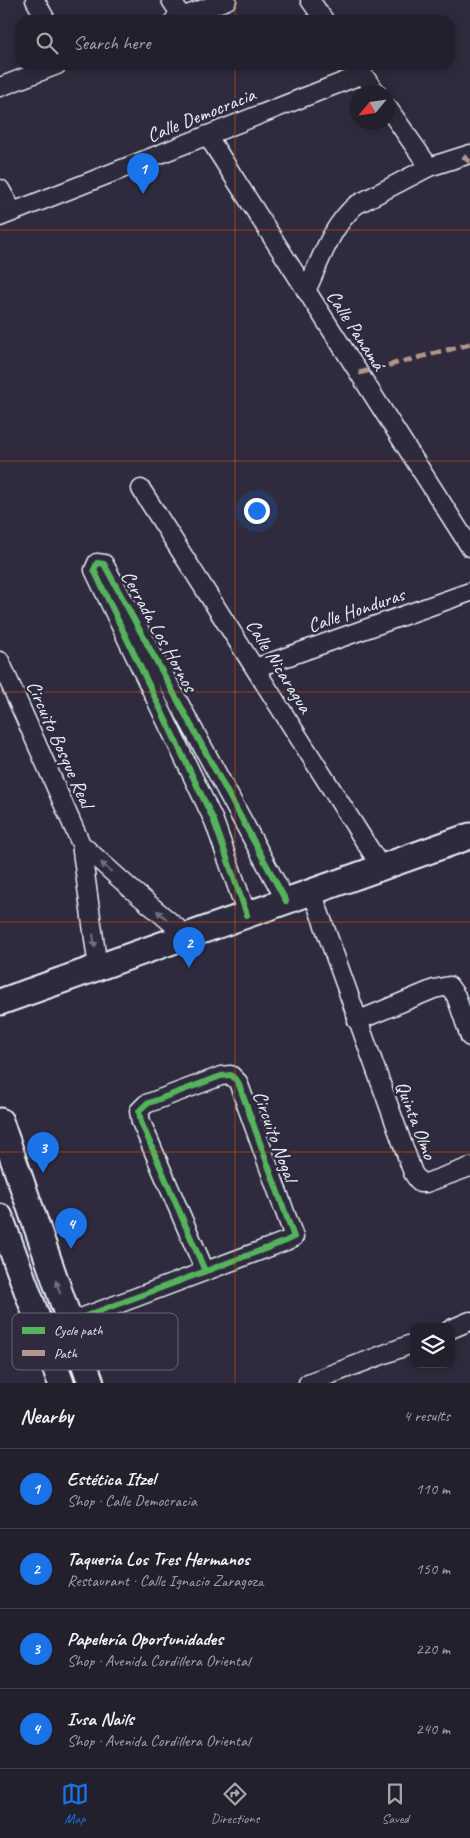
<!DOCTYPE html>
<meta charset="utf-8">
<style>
:root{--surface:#23202e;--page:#2b2836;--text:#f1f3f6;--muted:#a3a3aa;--line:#403e4a;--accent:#1a73e8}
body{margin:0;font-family:Caveat,sans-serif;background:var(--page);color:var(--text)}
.controls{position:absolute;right:15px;bottom:15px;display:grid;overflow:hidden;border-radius:10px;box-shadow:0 2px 12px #0003}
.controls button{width:45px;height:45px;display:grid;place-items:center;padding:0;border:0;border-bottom:1px solid var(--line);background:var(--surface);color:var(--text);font:25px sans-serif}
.compass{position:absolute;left:350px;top:85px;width:45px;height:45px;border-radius:50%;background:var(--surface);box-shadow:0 2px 12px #0003;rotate:241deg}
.you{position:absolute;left:256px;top:510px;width:18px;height:18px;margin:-12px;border:4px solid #fff;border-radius:50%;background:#1a73e8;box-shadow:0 0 0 8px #1a73e833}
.badge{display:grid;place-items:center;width:32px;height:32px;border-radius:50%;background:var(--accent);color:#fff;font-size:16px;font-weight:700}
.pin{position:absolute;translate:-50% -41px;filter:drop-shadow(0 1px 2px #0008)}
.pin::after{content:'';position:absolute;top:26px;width:18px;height:15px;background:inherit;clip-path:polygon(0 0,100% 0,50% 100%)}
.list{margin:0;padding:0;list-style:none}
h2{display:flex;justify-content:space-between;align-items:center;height:65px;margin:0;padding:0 20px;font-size:21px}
h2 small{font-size:16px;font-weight:400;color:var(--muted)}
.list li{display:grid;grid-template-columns:32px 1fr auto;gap:15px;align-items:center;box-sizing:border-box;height:80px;padding:0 20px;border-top:1px solid var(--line)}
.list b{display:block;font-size:19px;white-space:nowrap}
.list p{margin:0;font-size:16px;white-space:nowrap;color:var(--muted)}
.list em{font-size:16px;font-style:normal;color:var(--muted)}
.icon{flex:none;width:28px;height:28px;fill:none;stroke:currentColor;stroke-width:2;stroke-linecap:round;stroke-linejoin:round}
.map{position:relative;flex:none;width:470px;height:1383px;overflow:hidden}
.search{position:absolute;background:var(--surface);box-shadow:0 2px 12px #0003;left:15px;right:15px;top:15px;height:55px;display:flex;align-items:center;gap:12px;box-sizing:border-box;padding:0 18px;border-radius:15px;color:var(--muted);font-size:19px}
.sheet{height:385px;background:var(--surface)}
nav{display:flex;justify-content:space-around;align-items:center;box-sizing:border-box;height:70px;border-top:1px solid var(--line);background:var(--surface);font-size:14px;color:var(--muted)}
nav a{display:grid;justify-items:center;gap:2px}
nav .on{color:var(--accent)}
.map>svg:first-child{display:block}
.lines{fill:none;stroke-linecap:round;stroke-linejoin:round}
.street-casing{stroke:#e8f1f8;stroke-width:21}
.secondary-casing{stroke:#e8f1f8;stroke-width:29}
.street{stroke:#2f2a3d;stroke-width:18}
.secondary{stroke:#2f2a3d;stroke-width:25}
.quiet{stroke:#b2968c;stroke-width:5;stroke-dasharray:10 5;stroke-linecap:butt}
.cycleway-casing{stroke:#2f2a3d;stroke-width:9}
.cycleway{stroke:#56b35d;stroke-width:6}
.oneway{fill:#70707e}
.grid{fill:none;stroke:#e8590c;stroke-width:1;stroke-opacity:0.55}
.labels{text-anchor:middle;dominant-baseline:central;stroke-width:5;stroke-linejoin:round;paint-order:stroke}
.street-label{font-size:20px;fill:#e8f1f8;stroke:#2f2a3d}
.key{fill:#2f2a3d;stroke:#666675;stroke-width:1}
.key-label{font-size:14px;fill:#e8f1f8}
</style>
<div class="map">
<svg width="470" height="1383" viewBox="0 0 470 1383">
<rect width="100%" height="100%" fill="#2f2a3d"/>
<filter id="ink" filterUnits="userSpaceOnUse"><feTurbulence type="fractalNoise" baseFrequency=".02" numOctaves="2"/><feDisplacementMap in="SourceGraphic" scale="10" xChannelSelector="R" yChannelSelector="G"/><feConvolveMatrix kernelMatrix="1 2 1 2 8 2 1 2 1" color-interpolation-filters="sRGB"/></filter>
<g filter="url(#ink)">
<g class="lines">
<defs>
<path id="street" d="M35,0L46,20
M171,0L182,17
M310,0L324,20
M174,20L227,0
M356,65L376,92
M0,87L57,65
M388,108L429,167
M207,135L470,547
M0,189L13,212
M0,217L363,74
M306,291C320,262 331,226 356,205L429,167L470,154
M141,489L381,867
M0,661L81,844L98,968
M255,668L470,592
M81,844L131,889L187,936
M312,892L413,1173L420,1183H426L470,1167
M247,915L214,821L94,570L97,563L104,564L286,901
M357,1021L434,989L449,986L456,996L470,1037
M70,1322L286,1241L294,1237L238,1082L231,1075L221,1076L146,1104L139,1111L141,1122L205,1271
M451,1329L470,1321
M308,1383L414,1343"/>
<path id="secondary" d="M0,1002L470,836
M0,1121L91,1383
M0,1217L61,1383"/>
</defs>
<use href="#street" class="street-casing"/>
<use href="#secondary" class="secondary-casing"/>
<use href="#street" class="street"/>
<use href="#secondary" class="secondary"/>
<path class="quiet" d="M463,156L470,162
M359,373L470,344"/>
<defs>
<path id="cycleway" d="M247,915L214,821L94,570L97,563L104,564L286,901
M70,1322L286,1241L294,1237L238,1082L231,1075L221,1076L146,1104L139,1111L141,1122L205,1271"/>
</defs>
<use href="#cycleway" class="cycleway-casing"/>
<use href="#cycleway" class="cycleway"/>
</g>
<defs><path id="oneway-solid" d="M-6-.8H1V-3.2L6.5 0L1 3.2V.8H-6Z" transform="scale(1.25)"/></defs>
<g class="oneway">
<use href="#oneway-solid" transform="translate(106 867) rotate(-138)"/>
<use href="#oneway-solid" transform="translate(162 915) rotate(-140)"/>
<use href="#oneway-solid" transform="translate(94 941) rotate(83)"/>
<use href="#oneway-solid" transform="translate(58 1287) rotate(-109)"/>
</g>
</g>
<path class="grid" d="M235,0V20M235,65V1383M0,230H470M0,461H470M0,692H470M0,922H470M0,1152H470"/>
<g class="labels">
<g class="street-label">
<text transform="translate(201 115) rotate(-22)">Calle Democracia</text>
<text transform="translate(356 330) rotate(57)">Calle Panamá</text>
<text transform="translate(356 610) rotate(-19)">Calle Honduras</text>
<text transform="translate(159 631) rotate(61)">Cerrada Los Hornos</text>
<text transform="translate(279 666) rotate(58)">Calle Nicaragua</text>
<text transform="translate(60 744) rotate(66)">Circuito Bosque Real</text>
<text transform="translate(416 1120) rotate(69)">Quinta Olmo</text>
<text transform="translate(275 1136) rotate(70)">Circuito Nogal</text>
</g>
</g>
<rect x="12" y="1313" width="166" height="57" rx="8" class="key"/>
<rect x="22" y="1327" width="23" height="7" fill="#56b35d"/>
<rect x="22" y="1350" width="23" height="6" fill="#b2968c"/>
<g class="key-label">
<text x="54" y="1335">Cycle path</text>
<text x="54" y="1358">Path</text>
</g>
</svg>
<div class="controls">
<button><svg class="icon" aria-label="layers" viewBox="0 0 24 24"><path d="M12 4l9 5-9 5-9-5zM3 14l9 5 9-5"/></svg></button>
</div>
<svg class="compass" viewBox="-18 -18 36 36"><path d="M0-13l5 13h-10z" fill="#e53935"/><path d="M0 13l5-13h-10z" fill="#a3a3aa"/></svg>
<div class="you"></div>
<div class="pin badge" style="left:143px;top:194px">1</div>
<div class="pin badge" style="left:189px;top:968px">2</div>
<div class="pin badge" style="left:43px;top:1173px">3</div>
<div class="pin badge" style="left:71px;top:1249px">4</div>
<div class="search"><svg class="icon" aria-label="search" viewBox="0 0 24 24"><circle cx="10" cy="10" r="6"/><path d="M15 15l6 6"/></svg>Search here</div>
</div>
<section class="sheet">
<h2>Nearby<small>4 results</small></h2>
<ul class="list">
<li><span class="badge">1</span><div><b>Estética Itzel</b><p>Shop · Calle Democracia</p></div><em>110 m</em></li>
<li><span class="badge">2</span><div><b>Taqueria Los Tres Hermanos</b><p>Restaurant · Calle Ignacio Zaragoza</p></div><em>150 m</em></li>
<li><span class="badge">3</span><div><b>Papelería Oportunidades</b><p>Shop · Avenida Cordillera Oriental</p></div><em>220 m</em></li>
<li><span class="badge">4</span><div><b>Ivsa Nails</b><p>Shop · Avenida Cordillera Oriental</p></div><em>240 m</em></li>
</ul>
</section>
<nav>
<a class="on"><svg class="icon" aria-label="map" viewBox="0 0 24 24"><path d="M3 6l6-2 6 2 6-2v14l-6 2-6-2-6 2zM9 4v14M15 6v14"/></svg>Map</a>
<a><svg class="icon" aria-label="directions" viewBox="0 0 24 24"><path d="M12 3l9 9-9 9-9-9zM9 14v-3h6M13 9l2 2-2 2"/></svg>Directions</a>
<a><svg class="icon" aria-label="saved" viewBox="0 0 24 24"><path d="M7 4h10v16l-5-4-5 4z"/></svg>Saved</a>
</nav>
